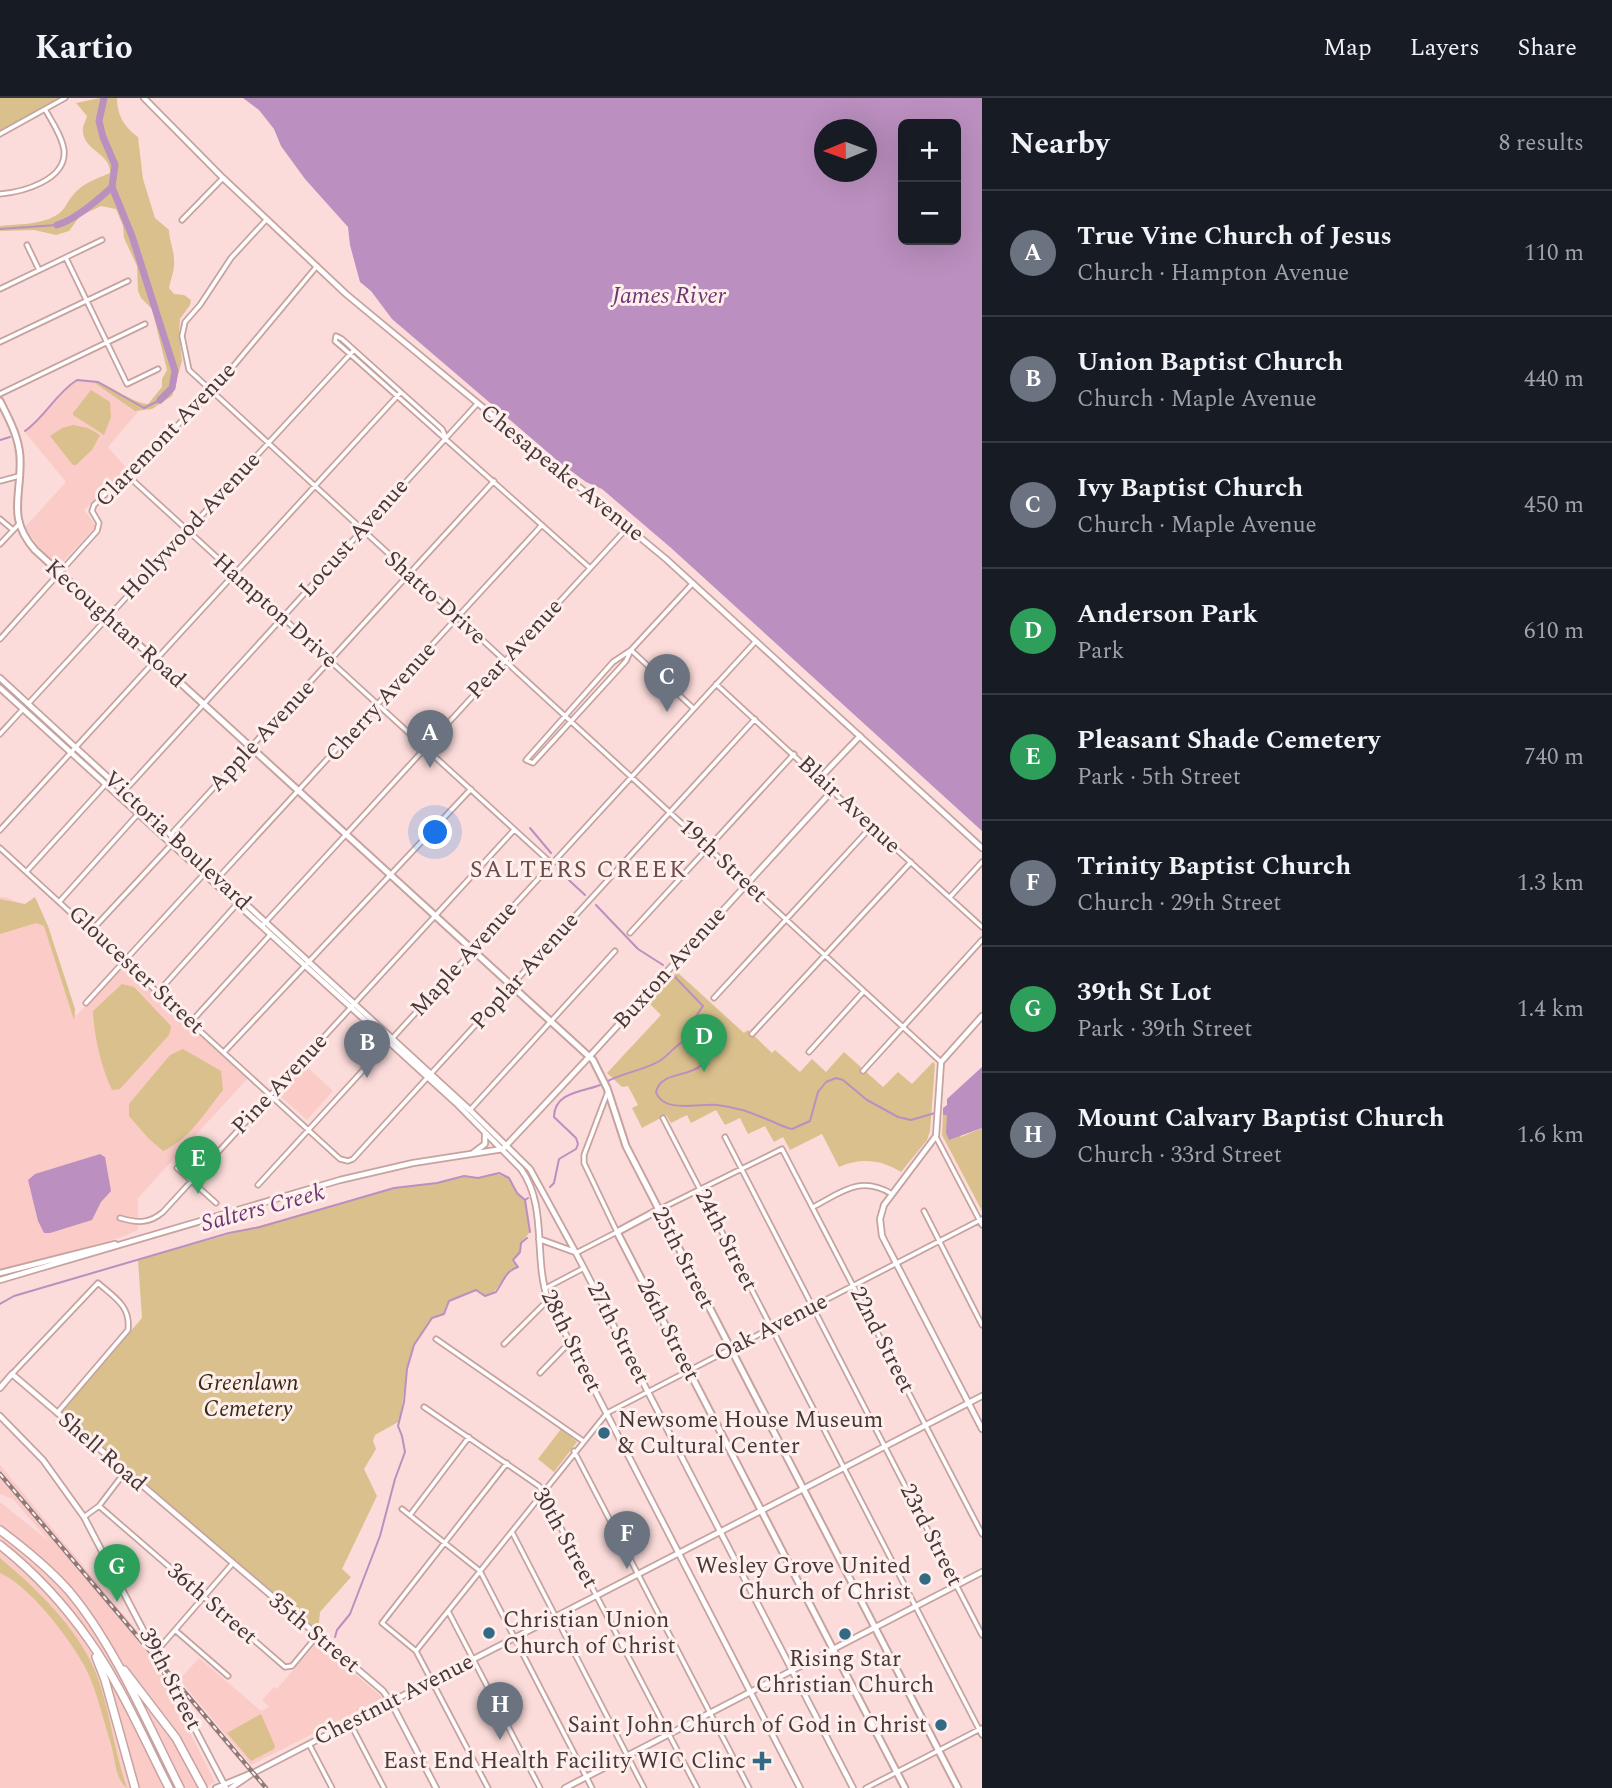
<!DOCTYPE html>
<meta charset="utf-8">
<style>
:root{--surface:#171b24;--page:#242831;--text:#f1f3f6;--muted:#9ea1a6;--line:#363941;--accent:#db2777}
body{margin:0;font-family:Spectral,serif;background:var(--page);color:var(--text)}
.controls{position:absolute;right:21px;top:21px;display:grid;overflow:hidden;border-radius:10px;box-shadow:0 7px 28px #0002}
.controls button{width:63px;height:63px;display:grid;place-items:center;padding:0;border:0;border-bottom:2px solid var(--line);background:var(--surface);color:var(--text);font:35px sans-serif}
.compass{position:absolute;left:814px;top:21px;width:63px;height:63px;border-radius:50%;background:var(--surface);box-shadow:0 7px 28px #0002;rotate:269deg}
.you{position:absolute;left:436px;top:735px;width:24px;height:24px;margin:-18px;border:5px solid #fff;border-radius:50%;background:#1a73e8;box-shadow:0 0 0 10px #1a73e833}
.badge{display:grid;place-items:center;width:46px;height:46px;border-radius:50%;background:var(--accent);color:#fff;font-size:23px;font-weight:700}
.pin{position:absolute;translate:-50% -58px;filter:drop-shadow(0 2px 4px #0008)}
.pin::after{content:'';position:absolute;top:37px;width:24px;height:21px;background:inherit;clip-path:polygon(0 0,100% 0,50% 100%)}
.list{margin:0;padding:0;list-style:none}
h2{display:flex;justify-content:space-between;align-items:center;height:91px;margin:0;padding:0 28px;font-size:30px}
h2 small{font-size:23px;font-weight:400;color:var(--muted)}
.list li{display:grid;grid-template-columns:46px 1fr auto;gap:21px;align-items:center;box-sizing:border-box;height:126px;padding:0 28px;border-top:2px solid var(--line)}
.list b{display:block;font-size:26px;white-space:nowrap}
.list p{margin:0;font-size:23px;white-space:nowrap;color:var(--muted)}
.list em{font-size:23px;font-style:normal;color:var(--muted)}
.map{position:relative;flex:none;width:982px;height:1690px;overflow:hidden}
header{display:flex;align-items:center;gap:42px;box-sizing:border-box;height:98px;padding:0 35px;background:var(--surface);border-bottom:2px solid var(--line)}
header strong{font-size:33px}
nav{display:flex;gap:38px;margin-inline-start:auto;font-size:24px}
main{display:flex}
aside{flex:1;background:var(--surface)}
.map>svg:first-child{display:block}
.built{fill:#facbc7}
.green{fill:#dac08d}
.water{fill:#bb8fbf;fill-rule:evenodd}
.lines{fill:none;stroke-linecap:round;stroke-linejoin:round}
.stream{stroke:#bb8fbf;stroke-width:2}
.river{stroke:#bb8fbf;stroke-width:7}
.minor-casing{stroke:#c7a3a0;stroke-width:7}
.tertiary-casing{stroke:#c7a3a0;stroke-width:8}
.secondary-casing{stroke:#c7a3a0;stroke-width:8}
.primary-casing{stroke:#c7a3a0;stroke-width:9}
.motorway-casing{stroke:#c7a3a0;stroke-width:10}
.minor{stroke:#fff;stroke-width:3.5}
.tertiary{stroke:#fff;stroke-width:4.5}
.secondary{stroke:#fff;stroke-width:4.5}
.primary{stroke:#fff;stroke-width:5}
.motorway{stroke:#fff;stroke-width:7}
.rail-casing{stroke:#907a79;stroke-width:4.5}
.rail{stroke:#feeeec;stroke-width:2;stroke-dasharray:5;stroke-linecap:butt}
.poi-dot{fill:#346985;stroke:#feeeec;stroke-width:2.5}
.labels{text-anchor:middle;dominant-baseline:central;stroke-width:6;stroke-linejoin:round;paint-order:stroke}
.street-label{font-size:23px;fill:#473837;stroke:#feeeec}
.park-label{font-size:23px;font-style:italic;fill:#382b10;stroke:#feeeec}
.poi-label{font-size:23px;fill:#473837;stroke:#feeeec;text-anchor:end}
.water-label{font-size:24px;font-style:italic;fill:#6d3773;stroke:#feeeec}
.neighbourhood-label{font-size:24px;letter-spacing:2px;fill:#6a4b48;stroke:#feeeec}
</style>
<header>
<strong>Kartio</strong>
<nav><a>Map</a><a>Layers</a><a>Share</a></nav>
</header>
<main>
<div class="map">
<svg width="982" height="1690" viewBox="0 0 982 1690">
<rect width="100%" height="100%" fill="#fbdcda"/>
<path class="built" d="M77,282L98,284L142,309L108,349L127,371L84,412L96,428L59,468L41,452L25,429L66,384L25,334L39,322L67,290Z
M0,799H5L41,814L76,918L124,867L247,981L138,1100V1132L119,1140L0,1172Z
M305,967L333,993L307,1022L279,997Z
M0,1367L142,1539L215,1684L203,1690H0V1404L50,1444L13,1401L0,1396Z
M315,1547H320L383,1600L251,1667L184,1587L181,1580L199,1560L261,1613L269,1609L262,1602L274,1589L277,1591Z
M180,1585L251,1669L246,1671L191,1606Z"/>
<path class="green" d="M0,0H59L0,33Z
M100,0H117C117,17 124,29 138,39L143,81L155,120L169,132C169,142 174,152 174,161C175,172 171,180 169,190L174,196L184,197L191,202L190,207L180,221L179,236L182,263L172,298L152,311L135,313L95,285L97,283C111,288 135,306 148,306L162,289V281L167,272L152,211L141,200L138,193L137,168L124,140L123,128L116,111L101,108L80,118L69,133L56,137L34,132L0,133V128C18,126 39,127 55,118C65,113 66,105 73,97C83,85 96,81 110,75C111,56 84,52 83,34C82,28 86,23 87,18L76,5Z
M91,292L110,304L111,319L104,337L73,317V315Z
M73,327L88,330L100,337L92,352L76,367H73L50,338L62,330Z
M35,799L48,828L75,911L74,922L44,828L36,825L0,836V801L25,806Z
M677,874L744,935L748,932L772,955L775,952L800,974L812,961L826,974L844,954L883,989L898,974L912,986L933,964L935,966L930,1033L927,1042L901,1074C882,1062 861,1059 839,1069L822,1036L790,1052L783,1039L774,1044L765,1028L748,1036L740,1020L725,1027L716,1012L691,1025L687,1017L671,1025L666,1017L642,1030L632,1010L638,1007L628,988L622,989L607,975L661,917L649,905Z
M122,886L134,889L171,928L169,937L120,991L112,992C101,968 94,939 93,913Z
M183,951L221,973L223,992C206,1013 189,1042 163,1053L149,1041L129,1018V1006L170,957Z
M947,1016V1025L961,1039L982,1030V1113L942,1037L943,1017Z
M496,1076L509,1080L517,1095L525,1102L530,1134L520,1146V1156L513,1162L518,1169C500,1173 503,1196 483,1198L476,1192L449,1203L444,1216L432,1220L414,1247L407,1271L400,1323L375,1337L373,1343L376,1351L364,1371L377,1398L342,1471L351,1479L320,1514L318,1535L60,1315L142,1220L138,1162L394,1090L437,1085L464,1078L478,1080Z
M561,1331L577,1344L554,1374L538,1361Z
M0,1460C37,1491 77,1529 96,1575C110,1612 114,1653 127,1690C115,1681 115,1660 111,1646C103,1622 97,1592 85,1569C70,1541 30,1488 0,1475Z
M261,1616L275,1648L274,1651L251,1663L227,1635Z"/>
<path class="water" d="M243,0H982V733L670,449L602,391L586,384L559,364L392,221L371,193L360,184L350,147L348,129L305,81L281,48L274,31L259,12ZM903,26H956V142H903ZM824,32H866V74H824Z
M982,969V1030L949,1042L946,1035L947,1017H943V1010L947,1007V1001Z
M100,1056L105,1059L111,1093L101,1104L92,1122L50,1135H44L38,1123L28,1082L35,1076Z"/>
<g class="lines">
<path class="stream" d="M0,131L57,127
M25,333C45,319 56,295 77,282L98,284L144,310L160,302
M0,342L10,339
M530,730L551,755
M557,771L585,797
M596,807L638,851L663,867
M673,877L703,908L686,933L685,942
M608,983C625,974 646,972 661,962C670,956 678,944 688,941C697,939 703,942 707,949C708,986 662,967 656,994C663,1016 700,1005 717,1007C734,1009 751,1014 766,1021C775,1024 782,1029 792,1031L810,1023L818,994L826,984L836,980L843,982L867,1002L898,1019L911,1022L935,1015
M550,1089L554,1085L559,1061L576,1051L578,1046L576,1040L554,1019C554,993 585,994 603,986
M525,1102L530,1134
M0,1206L14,1198L229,1135L260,1129L394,1090L437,1085L464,1078L478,1080L499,1075L509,1080L517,1095L525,1102L528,1100
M335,1539L337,1532L350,1516L380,1438L395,1381L405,1354L402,1338L398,1328L404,1304L407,1271L414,1247L432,1220L444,1216L449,1203L476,1192L485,1198L496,1194C504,1183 505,1173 518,1169L513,1162L520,1154L521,1145L527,1140"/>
<path class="river" d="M104,0L99,23L103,39L115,67L112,89L132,138L175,273L172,290L160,302
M57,127C74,122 99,101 112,89"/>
<defs>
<path id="minor" d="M0,36L65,0
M0,96C23,94 67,82 64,52C62,38 52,24 45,11
M267,121L231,160L200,207L185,224L182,238L189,272L941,964
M182,122L223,80
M27,147L39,172
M66,160L127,286L158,271
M0,191L102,142
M0,244L128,183
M0,296L145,226
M446,340L442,331L342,241L336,238L335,243L350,256L590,470
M127,377L551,765
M0,383L19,378
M0,421L13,432
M0,446L19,426
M0,541L97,433L99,425L92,413L94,407L211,295L317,168
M631,552L626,563L533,665L526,662L613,564L631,552L693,485
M631,552L693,610
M716,586L819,681
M28,606L354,252
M0,636L23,611
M832,693L982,829
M119,699L477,306
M0,732L401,294
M0,750L340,1061L348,1063L353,1061L755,621
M27,773L105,687
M218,780L542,427
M950,799L982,764
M60,803L138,716
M262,828L628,429
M92,832L171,747V737L174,733L494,383
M630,835L794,656
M159,893L237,806
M714,900L871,729
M86,905L204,776
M191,924L270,837
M752,936L911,764
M224,954L471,691
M809,954L864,893
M863,973L982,842
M470,1012L615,853
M663,1020L982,1637
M725,1039L982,1537
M936,1039L982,1127
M177,1070L216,1105
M258,1087L756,543
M813,1109C842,1094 860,1077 892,1096
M658,1112L782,1051L982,1436
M924,1113L982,1227
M120,1120C137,1125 149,1126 163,1114L514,732
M576,1155L617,1134L584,1065V1057L607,996
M546,1190L584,1170
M436,1241L583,1343
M504,1246L548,1202
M540,1275L570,1244
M12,1276L98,1185C114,1199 131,1208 128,1232L57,1315
M424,1309L539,1388L697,1690
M574,1353L749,1690
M99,1408L285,1569L292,1568L317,1538
M402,1411L480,1473L592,1690
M410,1417L469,1339
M84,1419L99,1408L125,1374
M512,1434L644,1690
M448,1513L540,1690
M175,1532L228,1578
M416,1553L607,1315L982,1121
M156,1554L233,1465
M350,1625L384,1690
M309,1646L332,1690
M488,1690L416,1553L382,1525L507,1365
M866,1690L982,1630"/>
<path id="tertiary" d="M982,918L941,964L936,1038L884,1107L880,1121L882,1138L982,1331
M589,959L832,693L819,681L860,638
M0,1290L12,1276L383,1593L391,1604L436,1690
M803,1391L982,1298
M565,1690L982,1474"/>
<path id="secondary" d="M144,0L223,80L346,196L666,461L982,750
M0,580L470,1012L530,1071L576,1155L853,1690
M0,590L456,1005L521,1071C548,1109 533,1159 548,1202L800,1690
M473,1055L485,1046V1036
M539,1141L575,1154
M0,1175L115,1146
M0,1182L340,1082L413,1065L503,1051L589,959
M0,1318L43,1362L84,1419L226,1690
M216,1690L252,1675
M231,1690L253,1675L803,1391"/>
<path id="primary" d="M0,303C9,321 19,339 20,359C22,398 6,419 35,452L593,962L607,990L626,1048L958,1690
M658,1112L617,1134L905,1690"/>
<path id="motorway" d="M0,1432C24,1450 49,1470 69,1493C114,1546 148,1627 180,1690
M0,1447C34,1474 64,1506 89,1542C121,1587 144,1641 169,1690
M96,1559L105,1582L135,1690
M124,1572L176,1640L203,1690"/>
</defs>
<use href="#minor" class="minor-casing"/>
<use href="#tertiary" class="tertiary-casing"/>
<use href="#secondary" class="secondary-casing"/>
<use href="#primary" class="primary-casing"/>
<use href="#motorway" class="motorway-casing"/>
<use href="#minor" class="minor"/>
<use href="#tertiary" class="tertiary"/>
<use href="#secondary" class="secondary"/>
<use href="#primary" class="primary"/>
<use href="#motorway" class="motorway"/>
<defs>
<path id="rail" d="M0,1376L266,1690"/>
</defs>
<use href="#rail" class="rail-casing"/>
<use href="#rail" class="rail"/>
</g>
<g class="poi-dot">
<circle cx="604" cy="1335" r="7"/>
<circle cx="925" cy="1481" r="7"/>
<circle cx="489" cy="1535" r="7"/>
<circle cx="845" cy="1536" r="7"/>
<circle cx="941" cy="1627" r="7"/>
<path d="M758.5 1652.5h7v7h7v7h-7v7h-7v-7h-7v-7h7z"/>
</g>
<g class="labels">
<g class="street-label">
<text transform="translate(166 337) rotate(-46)">Claremont Avenue</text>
<text transform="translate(562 375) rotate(39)">Chesapeake Avenue</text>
<text transform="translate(191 428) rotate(-47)">Hollywood Avenue</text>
<text transform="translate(354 440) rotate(-48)">Locust Avenue</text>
<text transform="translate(435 500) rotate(42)">Shatto Drive</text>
<text transform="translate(275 513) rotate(42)">Hampton Drive</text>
<text transform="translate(115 526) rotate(42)">Kecoughtan Road</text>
<text transform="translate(515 551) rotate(-47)">Pear Avenue</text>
<text transform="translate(381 604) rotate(-48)">Cherry Avenue</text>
<text transform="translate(262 638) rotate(-47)">Apple Avenue</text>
<text transform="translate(849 707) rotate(43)">Blair Avenue</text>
<text transform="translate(177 743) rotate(43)">Victoria Boulevard</text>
<text transform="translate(723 763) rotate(43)">19th Street</text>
<text transform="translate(464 861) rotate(-48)">Maple Avenue</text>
<text transform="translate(670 870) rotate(-48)">Buxton Avenue</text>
<text transform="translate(136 872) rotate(43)">Gloucester Street</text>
<text transform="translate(525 873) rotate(-48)">Poplar Avenue</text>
<text transform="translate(280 986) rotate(-47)">Pine Avenue</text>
<text transform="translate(726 1142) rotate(63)">24th Street</text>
<text transform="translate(683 1160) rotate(63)">25th Street</text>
<text transform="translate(771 1230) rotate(-27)">Oak Avenue</text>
<text transform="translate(668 1232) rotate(63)">26th Street</text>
<text transform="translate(618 1235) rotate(63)">27th Street</text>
<text transform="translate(882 1242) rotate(63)">22nd Street</text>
<text transform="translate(571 1243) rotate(64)">28th Street</text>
<text transform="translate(102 1354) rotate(41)">Shell Road</text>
<text transform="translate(931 1437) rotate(63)">23rd Street</text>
<text transform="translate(565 1440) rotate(61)">30th Street</text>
<text transform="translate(212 1506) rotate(41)">36th Street</text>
<text transform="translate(314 1535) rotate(40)">35th Street</text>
<text transform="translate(170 1581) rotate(63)">39th Street</text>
<text transform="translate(394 1602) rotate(-27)">Chestnut Avenue</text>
</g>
<g class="park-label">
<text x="248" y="1285">Greenlawn<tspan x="248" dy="26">Cemetery</tspan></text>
</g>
<g class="poi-label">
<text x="618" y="1322" text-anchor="start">Newsome House Museum<tspan x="618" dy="26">&amp; Cultural Center</tspan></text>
<text x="911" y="1468">Wesley Grove United<tspan x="911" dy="26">Church of Christ</tspan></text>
<text x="503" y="1522" text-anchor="start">Christian Union<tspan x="503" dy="26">Church of Christ</tspan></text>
<text x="845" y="1561" text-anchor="middle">Rising Star<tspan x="845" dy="26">Christian Church</tspan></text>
<text x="927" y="1627">Saint John Church of God in Christ</text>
<text x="746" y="1663">East End Health Facility WIC Clinc</text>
</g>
<g class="water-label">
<text x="669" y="198">James River</text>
<text transform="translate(263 1110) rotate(-15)">Salters Creek</text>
</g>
<g class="neighbourhood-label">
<text x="579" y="772">SALTERS CREEK</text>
</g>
</g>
</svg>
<div class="controls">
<button>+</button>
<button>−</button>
</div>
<svg class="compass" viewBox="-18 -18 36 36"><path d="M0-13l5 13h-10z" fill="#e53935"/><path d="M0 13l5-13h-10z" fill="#9ea1a6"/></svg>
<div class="you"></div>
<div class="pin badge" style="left:430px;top:670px;background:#6b7280">A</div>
<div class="pin badge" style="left:367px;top:980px;background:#6b7280">B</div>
<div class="pin badge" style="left:667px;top:614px;background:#6b7280">C</div>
<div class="pin badge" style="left:704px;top:974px;background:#2e9e5b">D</div>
<div class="pin badge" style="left:198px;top:1096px;background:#2e9e5b">E</div>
<div class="pin badge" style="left:627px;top:1471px;background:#6b7280">F</div>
<div class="pin badge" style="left:117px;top:1504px;background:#2e9e5b">G</div>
<div class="pin badge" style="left:500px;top:1642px;background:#6b7280">H</div>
</div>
<aside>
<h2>Nearby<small>8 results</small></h2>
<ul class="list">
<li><span class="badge" style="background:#6b7280">A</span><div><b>True Vine Church of Jesus</b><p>Church · Hampton Avenue</p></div><em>110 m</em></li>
<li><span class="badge" style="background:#6b7280">B</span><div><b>Union Baptist Church</b><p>Church · Maple Avenue</p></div><em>440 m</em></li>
<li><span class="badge" style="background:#6b7280">C</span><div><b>Ivy Baptist Church</b><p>Church · Maple Avenue</p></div><em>450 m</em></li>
<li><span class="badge" style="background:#2e9e5b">D</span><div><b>Anderson Park</b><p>Park</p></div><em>610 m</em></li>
<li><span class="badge" style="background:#2e9e5b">E</span><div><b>Pleasant Shade Cemetery</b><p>Park · 5th Street</p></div><em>740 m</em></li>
<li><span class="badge" style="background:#6b7280">F</span><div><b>Trinity Baptist Church</b><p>Church · 29th Street</p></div><em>1.3 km</em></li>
<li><span class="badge" style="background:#2e9e5b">G</span><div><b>39th St Lot</b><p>Park · 39th Street</p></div><em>1.4 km</em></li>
<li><span class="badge" style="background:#6b7280">H</span><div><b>Mount Calvary Baptist Church</b><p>Church · 33rd Street</p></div><em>1.6 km</em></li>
</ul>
</aside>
</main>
